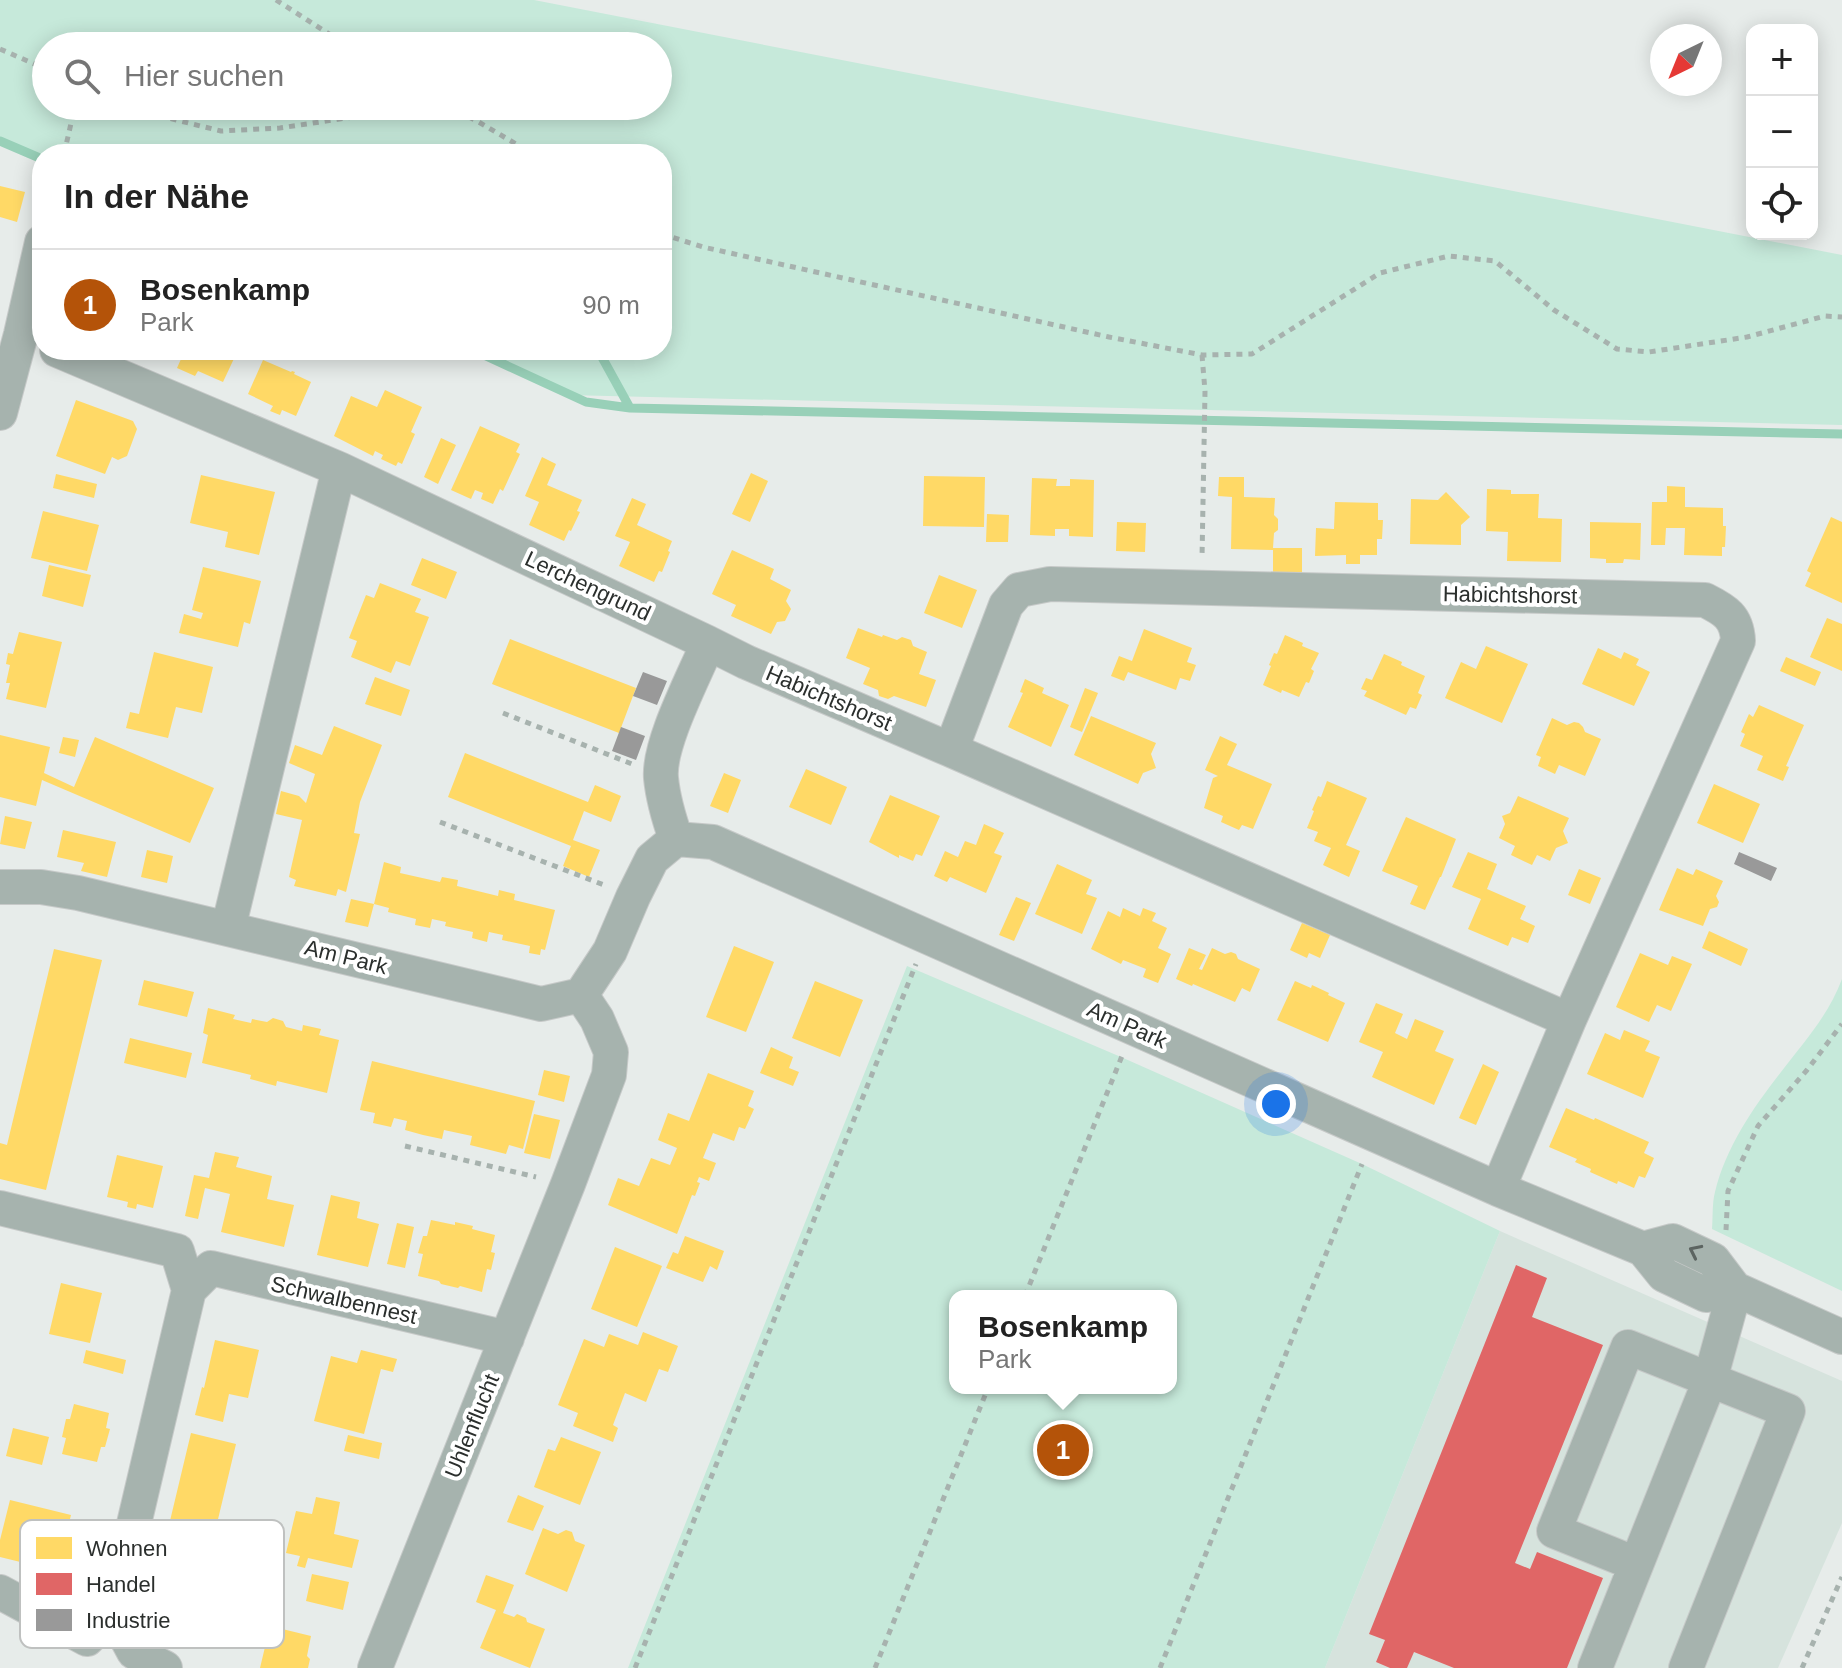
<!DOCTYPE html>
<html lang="de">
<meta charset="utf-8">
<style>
:root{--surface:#fff;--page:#f6f6f6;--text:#222;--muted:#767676;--line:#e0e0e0;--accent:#b45309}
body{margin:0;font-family:Helvetica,sans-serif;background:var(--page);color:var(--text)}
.controls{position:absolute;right:24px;top:24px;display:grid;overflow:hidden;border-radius:16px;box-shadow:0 4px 20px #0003}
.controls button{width:72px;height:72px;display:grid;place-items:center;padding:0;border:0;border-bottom:2px solid var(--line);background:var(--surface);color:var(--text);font:40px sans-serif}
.compass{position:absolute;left:1650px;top:24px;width:72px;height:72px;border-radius:50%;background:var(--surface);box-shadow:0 4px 20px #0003;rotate:223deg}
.you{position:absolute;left:1276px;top:1104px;width:28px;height:28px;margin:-20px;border:6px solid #fff;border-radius:50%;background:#1a73e8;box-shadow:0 0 0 12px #1a73e833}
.badge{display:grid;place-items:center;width:52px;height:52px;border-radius:50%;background:var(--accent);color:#fff;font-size:26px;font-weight:700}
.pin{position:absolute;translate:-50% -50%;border:4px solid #fff;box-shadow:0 2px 8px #0006}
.popup{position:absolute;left:949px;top:1290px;width:228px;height:104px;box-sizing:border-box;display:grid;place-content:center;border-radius:16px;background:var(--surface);filter:drop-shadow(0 2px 6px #0005);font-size:26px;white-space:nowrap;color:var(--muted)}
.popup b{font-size:30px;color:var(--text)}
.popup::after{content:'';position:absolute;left:50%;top:100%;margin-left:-16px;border:16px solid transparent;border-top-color:var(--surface)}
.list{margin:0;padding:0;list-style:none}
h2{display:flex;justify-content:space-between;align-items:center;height:104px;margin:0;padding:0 32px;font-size:34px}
h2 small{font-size:26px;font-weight:400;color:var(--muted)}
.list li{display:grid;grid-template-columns:52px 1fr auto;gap:24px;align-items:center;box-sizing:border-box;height:112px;padding:0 32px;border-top:2px solid var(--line)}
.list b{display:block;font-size:30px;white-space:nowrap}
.list p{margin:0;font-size:26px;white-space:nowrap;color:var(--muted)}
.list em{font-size:26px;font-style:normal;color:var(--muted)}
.icon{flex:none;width:44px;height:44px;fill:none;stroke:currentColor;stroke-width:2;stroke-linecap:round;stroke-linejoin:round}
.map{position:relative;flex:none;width:1842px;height:1668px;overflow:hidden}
.search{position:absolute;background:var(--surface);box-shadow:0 4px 20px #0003;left:32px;top:32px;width:640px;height:88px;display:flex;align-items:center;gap:20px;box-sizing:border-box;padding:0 28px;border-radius:44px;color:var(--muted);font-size:30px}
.panel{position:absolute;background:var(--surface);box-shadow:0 4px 20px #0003;left:32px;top:144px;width:640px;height:216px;border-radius:32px}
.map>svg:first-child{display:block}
.built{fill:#d6e3dd}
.green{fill:#c6e9da;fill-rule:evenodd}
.homes{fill:#ffd966}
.shops{fill:#e06666}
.industry{fill:#999}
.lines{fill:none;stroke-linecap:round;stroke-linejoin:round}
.stream{stroke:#98d0b8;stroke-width:9}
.minor-casing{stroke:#c6c9c8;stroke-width:36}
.path{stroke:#a7b2ae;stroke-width:5;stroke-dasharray:6 6;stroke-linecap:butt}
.minor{stroke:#a6b3ae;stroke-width:34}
.oneway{stroke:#5c6461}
.labels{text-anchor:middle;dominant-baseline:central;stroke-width:8;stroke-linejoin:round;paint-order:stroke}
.street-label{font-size:22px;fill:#2b2f2d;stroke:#fff}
.key{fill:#fff;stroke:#bfc1c0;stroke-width:2}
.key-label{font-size:22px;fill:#2b2f2d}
</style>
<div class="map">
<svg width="1842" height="1668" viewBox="0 0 1842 1668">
<rect width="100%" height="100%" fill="#e7ecea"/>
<path class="built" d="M1500,1231L1842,1381V1523L1778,1668H1325Z"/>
<path class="green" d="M0,0H534L1842,255V425L567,395L466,350H662V154H42V159L0,142ZM46,46H658V106H46Z
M907,966L1121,1057L1362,1164L1500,1231L1325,1668H628ZM955,1296H1171V1388H955Z
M1842,979V1291L1712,1229C1713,1217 1712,1203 1715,1192C1726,1147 1753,1108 1781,1072C1804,1042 1828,1016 1842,979Z"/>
<path class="homes" d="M0,186L25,192L17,222L0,217Z
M185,350H238L223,382L198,371L195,376L177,368Z
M263,360L291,372L292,371L295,372L294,374L311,382L296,416L282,410L280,415L270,411L273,406L248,394Z
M385,390L422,407L411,432L415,434L402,464L398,462L396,466L381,459L383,455L375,451L373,456L334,436L351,396L377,407Z
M76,400L133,421L137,429L127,456L118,460L112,457L105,474L56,456Z
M480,426L520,444L516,452L520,454L503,491L500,489L493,504L481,499L483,493L475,490L471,499L451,490Z
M441,438L456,445L438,484L424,477Z
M542,457L556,464L547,485L582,500L577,511L580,512L571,531L569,530L564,541L529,525L539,502L525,496Z
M751,473L768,481L750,522L732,514Z
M56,474L97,484L94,498L53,488Z
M201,475L275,492L259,555L225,547L228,532L190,523Z
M924,476L985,477L984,527L923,526Z
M1219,477H1244V497L1275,498L1274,515L1278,519V530L1274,533L1273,548H1302V574H1273V550L1231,549L1232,497L1218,496Z
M1032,478L1057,479L1056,486H1070V479L1094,480L1093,537L1069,536V529H1055V536L1030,535Z
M1667,486L1685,487V507L1723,508V526H1726L1725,547H1722V556L1684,555L1685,528H1666L1665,545H1651L1652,502H1667Z
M1487,489L1511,490V494H1539L1538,518L1562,519L1561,562L1507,561L1508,532L1486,531Z
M1446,492L1470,517L1461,525V545L1410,544L1411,499L1438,500Z
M632,498L646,504L637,525L672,541L668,551L670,552L662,572L659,571L654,582L619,566L630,542L615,536Z
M1335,502L1378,503V520H1383L1382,539H1377V555H1360V564H1346V555L1315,556L1316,528L1334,529Z
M43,511L99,525L87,571L31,558Z
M987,514L1009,515L1008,542H986Z
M1831,517L1842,522V603L1805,586L1811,573L1807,571Z
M1117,522L1146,523L1145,552L1116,551Z
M1590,522L1641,523L1640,560L1624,559L1623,563H1606V559L1590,558Z
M732,550L774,569L770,579L791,590L786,601L791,609L785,621L777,622L771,634L731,616L736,605L712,594Z
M422,558L457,572L446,599L411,585Z
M49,565L91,575L83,607L42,596Z
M203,567L261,581L250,624L244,622L238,647L179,633L184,614L201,619L203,613L192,610Z
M939,575L977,590L962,628L924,613Z
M380,583L421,599L415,612L429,617L410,666L396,661L391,673L351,657L357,641L349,638L366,595L374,598Z
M1827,618L1842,624V671L1810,657Z
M858,628L882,637L883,635L897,640L902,637L911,640L913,646L927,652L919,674L936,680L926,707L894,696L888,699L879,696L878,690L863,684L870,668L846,658Z
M1144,629L1192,648L1187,662L1196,665L1190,681L1180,678L1176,690L1128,672L1124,681L1111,676L1119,656L1132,661Z
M19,632L62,642L46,708L6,699L10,683H6L10,665L6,664L8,653L13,654Z
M1285,635L1303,643L1302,646L1319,653L1311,669L1314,671L1309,683L1306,682L1299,697L1282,690L1281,693L1263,685L1271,666L1269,665L1274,653L1277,654Z
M510,639L636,688L619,733L492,684Z
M1486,646L1528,664L1502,723L1445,698L1461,662L1476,669Z
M1598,648L1621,659L1624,652L1639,659L1636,665L1650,672L1634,706L1582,684Z
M154,652L213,667L202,713L176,707L168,738L126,728L130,712L139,714Z
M1384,654L1402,662L1401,665L1425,676L1418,693L1422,695L1416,709L1410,707L1406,715L1364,696L1367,691L1361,689L1366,678L1372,680Z
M1786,657L1821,672L1815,686L1780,671Z
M375,677L410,690L401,716L365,704Z
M1025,679L1044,688L1042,693L1069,705L1051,747L1008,727L1023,693L1020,692Z
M1085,688L1098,693L1082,732L1070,727Z
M1759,705L1804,725L1786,766L1789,767L1783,781L1757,770L1763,756L1740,746L1745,734L1741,732L1749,714L1753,717Z
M1091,716L1156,743L1151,754L1156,768L1143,773L1138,784L1074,755Z
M1552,718L1567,725L1574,722L1579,723L1583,727L1585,732L1601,739L1585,776L1559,765L1555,774L1538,766L1541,757L1536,755Z
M334,726L382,745L360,802L354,833L360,834L346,892L338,889L336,896L294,886L296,880L289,877L302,820L276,814L281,791L299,796L306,803L315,774L289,763L295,745L322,755Z
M0,735L50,747L44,773L74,787L95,737L214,788L190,843L42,780L36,806L0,797Z
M1220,736L1237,744L1227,765L1272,784L1253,829L1242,825L1239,830L1221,822L1223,816L1204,808L1213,778L1218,776L1205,770Z
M63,737L79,740L75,757L59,753Z
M465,753L588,802L595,785L621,796L611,822L584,811L573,840L600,850L589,877L563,866L571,846L448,797Z
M806,769L847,787L831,825L789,807Z
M724,773L741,780L728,813L710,806Z
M1327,781L1367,798L1346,845L1360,851L1349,877L1323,865L1331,848L1314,841L1318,832L1307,828L1314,811L1312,810L1318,796L1321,797Z
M1714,784L1760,804L1743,843L1697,823Z
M890,795L940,816L922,856L916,854L913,861L899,855V858L869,842Z
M1518,796L1569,818L1563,831L1568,843L1556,848L1550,861L1537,855L1532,865L1511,855L1515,846L1499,838L1505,824L1502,816L1510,813Z
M5,816L32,822L25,849L0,844Z
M1406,817L1456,839L1441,877H1440L1425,910L1410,904L1418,886L1382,871Z
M984,824L1004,833L994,853L1002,856L986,893L950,877L947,882L934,876L945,851L958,857L965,841L976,845Z
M63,830L116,842L107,877L81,871L84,863L57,857Z
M147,850L173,856L167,883L141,877Z
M1468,852L1497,864L1487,889L1526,906L1520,919L1535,926L1528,943L1512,937L1508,946L1468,929L1481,899L1452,887Z
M384,862L401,867L400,873L440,882L442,877L458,880L457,886L498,896L499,890L515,894L514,900L555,910L545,950L541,949L540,955L529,953L530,946L502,940L503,935L489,932L487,942L472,938L473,932L445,926L446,922L432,919L430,928L415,925L416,919L388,912L389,908L374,904Z
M1057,864L1092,880L1086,894L1097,898L1082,934L1035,914Z
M1677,868L1693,875L1696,869L1723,881L1716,896L1719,902L1717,907L1710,909L1703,926L1659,910Z
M1579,869L1601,878L1590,904L1568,895Z
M1016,897L1031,903L1014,941L999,935Z
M351,899L374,904L368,927L345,922Z
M1123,908L1140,916L1143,908L1156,913L1152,921L1167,928L1158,948L1171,954L1158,983L1143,977L1146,969L1123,960L1121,964L1091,949L1108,911L1120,917Z
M1302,923L1330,935L1320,958L1309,953L1307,958L1290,950Z
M1709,931L1748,949L1741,966L1702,948Z
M734,946L774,962L746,1032L706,1017Z
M1189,948L1206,955L1199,969L1202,970L1212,948L1225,954L1231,952L1236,954L1238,959L1260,969L1250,992L1242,988L1235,1002L1193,984L1192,986L1176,979Z
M54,949L102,960L46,1190L0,1179V1143L7,1145Z
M1640,953L1668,965L1672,956L1692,964L1671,1011L1657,1005L1649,1022L1616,1007Z
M144,980L194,992L187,1017L138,1005Z
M815,981L863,1000L840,1057L792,1038Z
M1295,981L1311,988L1312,985L1329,993L1328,995L1345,1003L1328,1042L1277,1020Z
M1376,1003L1403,1014L1395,1033L1407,1039L1415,1019L1444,1031L1435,1051L1454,1059L1434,1105L1372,1077L1383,1052L1359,1042Z
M208,1008L235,1015L233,1019L251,1023L252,1019L267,1022L273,1018L283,1021L286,1027L302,1031L303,1025L321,1029L319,1035L339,1040L327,1093L277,1081L276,1086L250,1079L251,1075L202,1063L208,1035L203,1033Z
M1624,1030L1650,1041L1645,1051L1660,1057L1643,1098L1587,1074L1605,1033L1620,1040Z
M130,1038L192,1053L186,1078L124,1063Z
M771,1047L793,1057L789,1068L799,1072L793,1086L760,1073Z
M372,1061L535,1101L523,1149L509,1145L506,1154L470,1145L472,1136L444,1130L442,1139L423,1135L405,1130L407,1121L394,1118L391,1127L373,1123L375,1113L360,1110Z
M1483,1064L1499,1072L1476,1125L1459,1118Z
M544,1070L570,1076L564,1102L538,1095Z
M708,1073L754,1091L748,1106L754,1109L745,1129L739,1127L734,1141L713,1133L703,1158L716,1163L709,1181L699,1177L697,1182L700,1183L695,1196L692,1195L677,1234L608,1205L618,1178L639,1186L651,1158L670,1165L677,1148L658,1140L668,1113L689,1121Z
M1566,1108L1594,1120L1595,1118L1649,1142L1644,1153L1654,1158L1645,1178L1639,1176L1634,1188L1618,1181L1617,1184L1590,1172L1591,1169L1575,1162L1577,1159L1549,1147Z
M534,1114L560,1120L550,1159L524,1153Z
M215,1152L239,1157L236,1167L272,1176L267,1199L294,1205L284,1247L221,1232L230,1194L205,1188L198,1219L185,1216L194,1175L209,1178Z
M117,1155L163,1166L153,1208L137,1204L136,1209L127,1207L128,1202L107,1197Z
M331,1195L360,1202L357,1218L379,1224L368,1267L317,1255Z
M431,1220L455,1225V1222L473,1226L472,1229L495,1235L491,1252L495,1253L491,1270L487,1269L482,1292L460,1286L458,1288L441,1284L439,1281L418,1276L423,1254L418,1253L423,1236H427Z
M397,1223L414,1227L405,1268L387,1264Z
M685,1236L724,1251L717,1270L710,1266L703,1282L666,1268L673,1252L678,1254Z
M615,1247L662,1266L637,1327L591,1309Z
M61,1283L102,1293L90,1343L49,1334Z
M643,1332L678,1346L668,1372L659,1369L646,1402L625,1393L613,1425L618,1428L613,1442L573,1426L578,1413L558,1405L584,1339L604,1347L609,1334L638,1345Z
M215,1340L259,1350L248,1398L229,1394L223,1422L195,1415L202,1387L204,1388Z
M86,1350L126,1360L123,1374L83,1363Z
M361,1350L397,1359L393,1372L381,1369L364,1434L314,1421L331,1356L357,1363Z
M74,1404L109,1413L106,1428L110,1429L105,1447H101L97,1462L62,1454L66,1438L62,1437L66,1419H70Z
M13,1428L49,1437L42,1465L6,1456Z
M191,1433L236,1444L214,1536L169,1525Z
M348,1435L382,1443L379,1459L344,1451Z
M561,1437L601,1452L580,1505L534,1487L548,1449L555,1451Z
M518,1495L544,1506L533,1531L507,1522Z
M316,1497L340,1502L334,1534L359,1540L352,1568L308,1558L305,1568L297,1566L300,1556L286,1553L296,1511L312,1514Z
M10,1500L71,1515L57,1571L0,1557V1540Z
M543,1528L558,1534L566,1530L572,1532L575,1541L585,1545L567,1592L525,1574Z
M180,1542L213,1550L209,1571H205L199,1593L203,1598L200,1609L195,1612L194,1616L149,1606L161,1558L175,1561Z
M312,1574L349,1582L343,1610L306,1601Z
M486,1575L514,1585L503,1613L514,1617L517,1614L526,1618L527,1622L545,1629L530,1668L480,1648L496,1610L476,1602Z
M270,1626L311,1636L307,1656L310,1659L308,1668H260Z"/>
<path class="shops" d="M1516,1265L1547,1278L1532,1317L1603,1345L1515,1563L1530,1569L1537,1552L1603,1578L1567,1668H1454L1414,1652L1407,1668H1390L1376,1662L1385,1640L1369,1634Z"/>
<path class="industry" d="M643,672L667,681L657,705L633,696Z
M621,727L645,736L636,760L612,751Z
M1739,852L1777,868L1771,881L1734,864Z"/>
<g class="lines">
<path class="stream" d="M0,141L42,159
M473,350L586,402L630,408L1842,434
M598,350L630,408"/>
<defs>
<path id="minor" d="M57,350L339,469L708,643C694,677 658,744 661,778C663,799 669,819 676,839
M0,413L21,334L42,242
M708,643L746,662L951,750
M0,887H41L78,893L541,1004L581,995L610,951L633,897L652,859L676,839L713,842L1498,1189L1643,1249L1664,1275L1706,1295L1735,1289
M228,929L339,469
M1498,1189L1569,1020L1738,641C1737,617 1725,610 1705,600L1050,584L1019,590L1006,605L951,750L1569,1020
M0,1208L177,1251L189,1290
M1643,1249L1673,1241L1713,1260L1735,1289L1842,1337
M1636,1564L1554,1531L1628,1347L1788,1411L1686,1668
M0,1592L87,1639L113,1613
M165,1668L134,1652L113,1613L189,1290L211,1268L507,1338
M375,1668L568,1184L609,1075L611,1052L597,1019L581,995
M1595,1668L1710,1380L1735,1289"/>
</defs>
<use href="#minor" class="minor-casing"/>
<path class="path" d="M276,0L348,46
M0,49L46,69
M137,106L168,118L221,131L280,128L426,106
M447,106L477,121L533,154
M64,154L75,106
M662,234L703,247L1109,337L1202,355L1252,354L1380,273L1449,256L1495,261L1554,310L1617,349L1649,352L1747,337L1825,316L1842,317
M1202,355L1205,391L1202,558
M503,713L632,764
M440,822L604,885
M405,1146L536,1177
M1726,1230L1728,1191L1758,1126L1807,1070L1842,1024
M1025,1296L1122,1056
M635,1668L916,964
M875,1668L988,1388
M1160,1668L1362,1164
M1802,1668L1842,1577"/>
<use href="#minor" class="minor"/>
</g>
<defs><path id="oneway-chevron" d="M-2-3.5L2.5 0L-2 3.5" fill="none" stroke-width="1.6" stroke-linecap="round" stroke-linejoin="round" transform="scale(2)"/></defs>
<use class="oneway" href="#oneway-chevron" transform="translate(1695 1251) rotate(-154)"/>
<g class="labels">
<g class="street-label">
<text transform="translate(588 586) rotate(25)">Lerchengrund</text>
<text transform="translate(1510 595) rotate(1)">Habichtshorst</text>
<text transform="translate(829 698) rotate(23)">Habichtshorst</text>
<text transform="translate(346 957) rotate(14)">Am Park</text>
<text transform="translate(1127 1025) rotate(24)">Am Park</text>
<text transform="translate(344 1300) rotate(13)">Schwalbennest</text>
<text transform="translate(472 1426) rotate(-68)">Uhlenflucht</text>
</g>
</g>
<rect x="20" y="1520" width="264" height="128" rx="12" class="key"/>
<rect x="36" y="1537" width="36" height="22" fill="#ffd966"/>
<rect x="36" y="1573" width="36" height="22" fill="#e06666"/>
<rect x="36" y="1609" width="36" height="22" fill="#999"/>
<g class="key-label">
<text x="86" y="1556">Wohnen</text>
<text x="86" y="1592">Handel</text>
<text x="86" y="1628">Industrie</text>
</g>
</svg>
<div class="controls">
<button>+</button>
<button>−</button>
<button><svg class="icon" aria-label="locate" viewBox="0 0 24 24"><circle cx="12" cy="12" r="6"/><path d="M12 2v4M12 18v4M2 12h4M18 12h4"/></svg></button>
</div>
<svg class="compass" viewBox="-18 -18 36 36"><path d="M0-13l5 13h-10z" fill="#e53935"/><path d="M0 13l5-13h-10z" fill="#767676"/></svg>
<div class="you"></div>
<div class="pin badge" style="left:1063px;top:1450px">1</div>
<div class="popup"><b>Bosenkamp</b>Park</div>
<div class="search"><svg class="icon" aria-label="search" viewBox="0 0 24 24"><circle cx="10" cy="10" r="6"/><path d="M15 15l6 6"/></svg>Hier suchen</div>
<section class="panel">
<h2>In der Nähe<small></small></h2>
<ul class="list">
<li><span class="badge">1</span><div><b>Bosenkamp</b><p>Park</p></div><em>90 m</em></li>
</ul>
</section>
</div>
